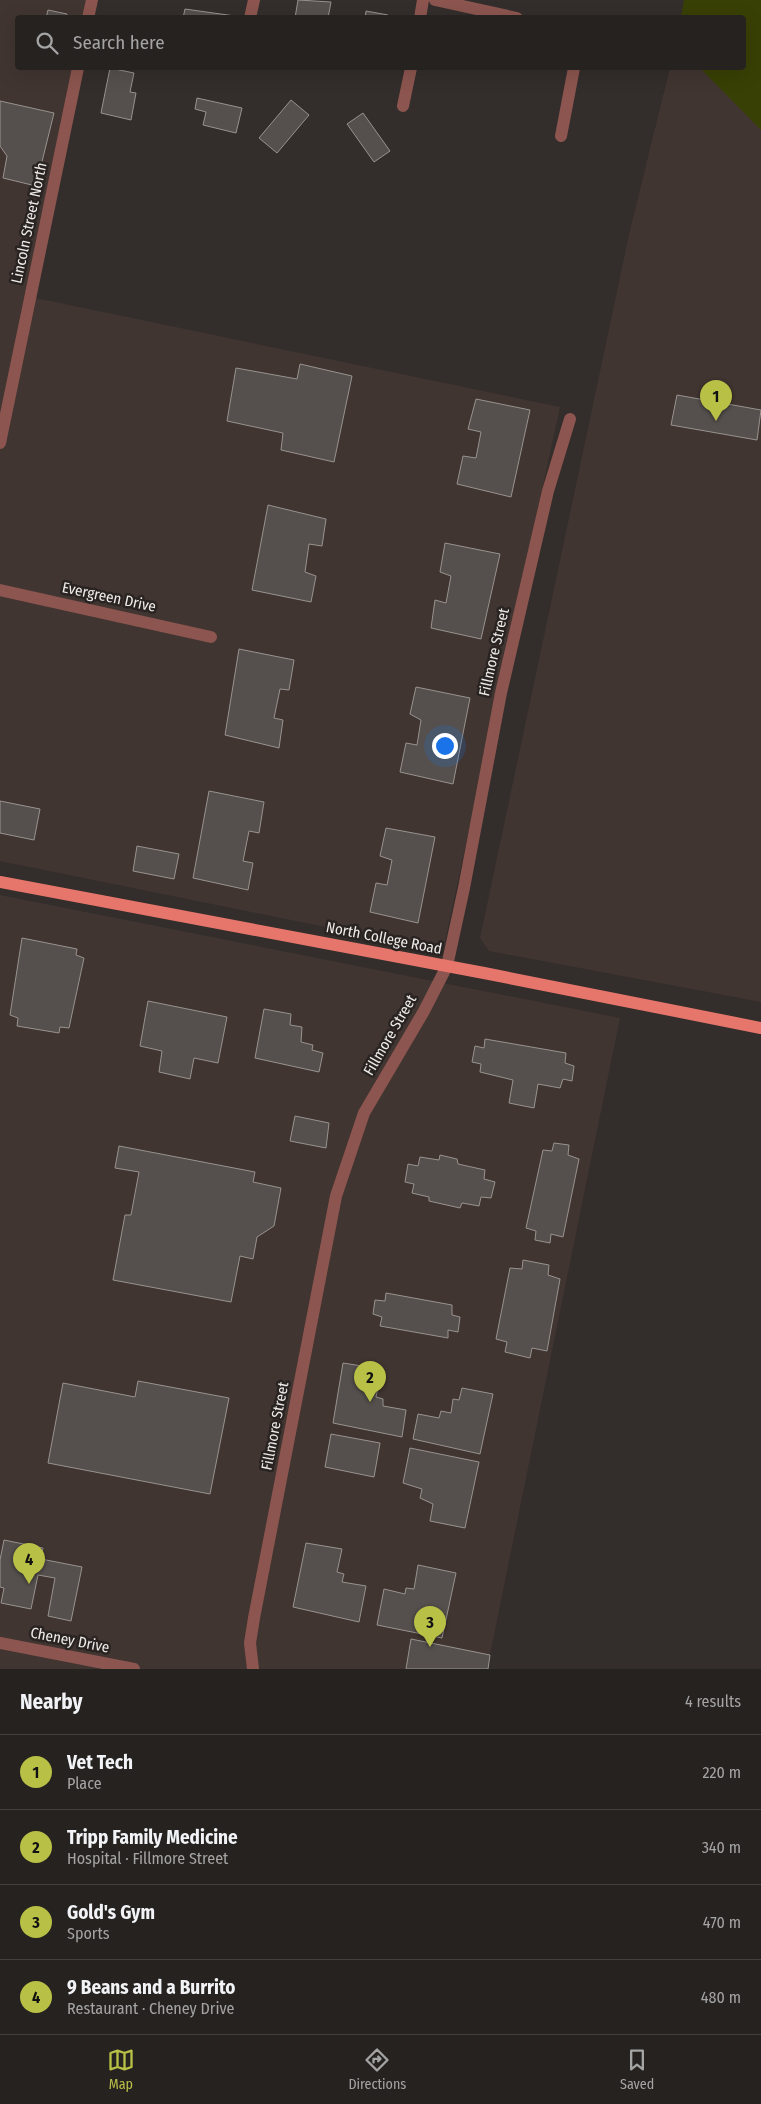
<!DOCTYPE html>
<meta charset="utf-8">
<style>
:root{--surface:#262220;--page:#2e2a29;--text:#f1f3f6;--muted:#a4a4a5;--line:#423f3e;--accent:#b9c046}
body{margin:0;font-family:"Fira Sans Condensed",sans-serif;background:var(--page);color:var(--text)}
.you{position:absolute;left:444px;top:745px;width:18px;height:18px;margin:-12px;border:4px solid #fff;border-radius:50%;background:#1a73e8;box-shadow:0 0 0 8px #1a73e833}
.badge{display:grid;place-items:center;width:32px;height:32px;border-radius:50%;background:var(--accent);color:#111;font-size:16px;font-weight:700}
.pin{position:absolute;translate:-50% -41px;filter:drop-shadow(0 1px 2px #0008)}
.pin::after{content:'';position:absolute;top:26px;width:18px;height:15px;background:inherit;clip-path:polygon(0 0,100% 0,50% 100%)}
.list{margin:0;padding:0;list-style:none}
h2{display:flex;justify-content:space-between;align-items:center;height:65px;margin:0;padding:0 20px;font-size:21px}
h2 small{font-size:16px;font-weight:400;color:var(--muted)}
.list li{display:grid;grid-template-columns:32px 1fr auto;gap:15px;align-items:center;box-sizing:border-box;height:75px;padding:0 20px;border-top:1px solid var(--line)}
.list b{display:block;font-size:19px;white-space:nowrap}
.list p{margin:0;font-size:16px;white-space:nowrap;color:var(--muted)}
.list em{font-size:16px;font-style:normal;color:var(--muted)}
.icon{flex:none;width:28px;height:28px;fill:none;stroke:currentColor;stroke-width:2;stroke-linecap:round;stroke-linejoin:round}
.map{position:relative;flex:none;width:761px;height:1669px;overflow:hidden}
.search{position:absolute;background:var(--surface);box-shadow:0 5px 20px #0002;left:15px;right:15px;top:15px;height:55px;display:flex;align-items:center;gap:12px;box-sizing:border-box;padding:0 18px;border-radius:5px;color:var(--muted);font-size:19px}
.sheet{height:365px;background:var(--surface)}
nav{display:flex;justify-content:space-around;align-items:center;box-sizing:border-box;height:70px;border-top:1px solid var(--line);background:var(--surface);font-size:14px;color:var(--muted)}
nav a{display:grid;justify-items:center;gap:2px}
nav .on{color:var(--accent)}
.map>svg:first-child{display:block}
.built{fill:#413531}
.green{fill:#384005}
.building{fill:#55504d;stroke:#98938f}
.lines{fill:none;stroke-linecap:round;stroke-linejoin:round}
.minor{stroke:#8c554f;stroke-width:12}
.major{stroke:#e6766b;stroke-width:12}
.labels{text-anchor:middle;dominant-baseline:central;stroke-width:5;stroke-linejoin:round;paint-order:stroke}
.street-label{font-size:15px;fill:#eeebe9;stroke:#292422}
</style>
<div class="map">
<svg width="761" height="1669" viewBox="0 0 761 1669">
<rect width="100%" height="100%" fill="#332d2b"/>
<path class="built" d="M0,0H88L85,17L18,18V68H74L26,296L560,407L443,951L0,861Z
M761,0V1002L489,951L480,938L630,230L670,68H744V18Z
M0,895L620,1018L487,1669H0Z"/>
<path class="green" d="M684,0H761V130L700,68H744V18L681,17Z"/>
<path class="building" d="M298,0L331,2L328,18H295Z
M185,9L235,16V18H183Z
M48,10L67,14L66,18H46Z
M366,11L388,15V18H365Z
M110,68L134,73L130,92L136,93L131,120L101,113Z
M197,98L242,108L236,133L203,125L206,112L195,109Z
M291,100L309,115L277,153L259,138Z
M0,101L54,113L36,186L3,178L7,156L0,146Z
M363,113L390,151L374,162L347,124Z
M300,364L352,376L334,462L281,450L283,433L227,421L236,368L297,379Z
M677,395L761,410L757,440L671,425Z
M476,399L530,410L511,497L457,484L463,456L476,458L481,432L468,429Z
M268,505L326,519L322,546L309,544L305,572L316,576L311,602L252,590Z
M445,543L500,554L481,639L431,628L435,600L446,603L451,576L440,572Z
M239,649L294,660L289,690L280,689L274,718L283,720L279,748L225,735Z
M416,687L470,698L453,784L400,772L406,743L417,745L421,720L410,714Z
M209,791L264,802L259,833L249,831L243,861L253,863L248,890L193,878Z
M0,801L40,809L34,840L0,833Z
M386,828L435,837L418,923L370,912L376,883L387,885L392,860L380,856Z
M137,846L179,854L174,879L133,871Z
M22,938L77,949L76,955L84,958L69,1028L60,1027L59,1033L17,1026L18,1018L10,1015Z
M148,1001L227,1017L218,1063L194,1058L190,1079L159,1072L162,1051L140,1046Z
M264,1009L291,1014L290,1025L302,1027L301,1042L313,1045L312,1050L323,1053L319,1072L255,1058Z
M485,1039L566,1053L565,1063L574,1066L572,1081L563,1079L560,1088L538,1084L534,1108L509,1103L513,1080L480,1072L481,1064L472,1062L475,1046L484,1048Z
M295,1116L329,1123L326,1148L290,1141Z
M554,1143L569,1145L568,1155L579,1159L563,1237L551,1234L550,1243L535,1240L536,1231L526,1228L543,1150L552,1151Z
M119,1146L255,1172L253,1182L281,1188L274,1226L257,1237L253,1259L240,1256L231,1302L113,1280L125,1215H131L139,1172L115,1168Z
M440,1155L457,1159L458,1164L485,1170L484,1179L495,1182L491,1198L481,1197L479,1206L462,1203L460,1208L429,1201V1197L412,1193L414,1184L405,1182L408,1164L418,1166L420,1157L439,1160Z
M523,1260L549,1265L548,1275L560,1279L547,1351L532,1348L530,1358L505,1352L507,1342L496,1339L510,1268L522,1269Z
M386,1293L452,1305V1315L460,1317L458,1332L448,1330V1338L380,1326L382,1317L373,1314L375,1300L385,1301Z
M343,1363L375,1368L373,1381L379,1383L376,1397L383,1399V1406L406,1410L402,1437L333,1423Z
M138,1381L229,1398L210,1494L48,1463L63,1383L135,1397Z
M462,1388L493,1394L480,1454L413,1439L418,1414L439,1418L441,1411L451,1413L453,1399L459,1400Z
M331,1434L380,1443L374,1477L325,1467Z
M410,1448L479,1462L465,1528L430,1521L433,1504L420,1498L422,1489L403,1483Z
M4,1540L43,1548L41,1559L82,1567L71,1621L48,1616L55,1578L38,1575L31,1609L1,1603L4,1588L0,1587V1560Z
M306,1543L342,1549L337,1572L344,1574L342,1582L366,1586L359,1622L293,1607Z
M418,1565L456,1573L442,1638L377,1625L384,1589L405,1594L406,1588L414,1589Z
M411,1639L490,1655L488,1669H406Z"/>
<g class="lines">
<path class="minor" d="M435,0L517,18
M88,18L92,0
M250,18L254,0
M420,18L423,0
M403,106L411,68
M561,136L574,68
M0,443L78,68
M0,590L211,637
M0,1643L134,1669
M253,1669L250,1643L254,1618L336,1196L364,1113L424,1011L447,966L464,888L501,693L548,491L570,419"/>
<path class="major" d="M0,882L484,973L761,1028"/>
</g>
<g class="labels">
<g class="street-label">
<text transform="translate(29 223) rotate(-78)">Lincoln Street North</text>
<text transform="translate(109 597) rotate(12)">Evergreen Drive</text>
<text transform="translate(494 652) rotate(-77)">Fillmore Street</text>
<text transform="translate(384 938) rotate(11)">North College Road</text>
<text transform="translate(390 1035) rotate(-60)">Fillmore Street</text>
<text transform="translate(275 1426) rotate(-79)">Fillmore Street</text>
<text transform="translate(70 1640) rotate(11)">Cheney Drive</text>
</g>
</g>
</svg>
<div class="you"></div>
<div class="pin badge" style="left:716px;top:421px">1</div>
<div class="pin badge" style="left:370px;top:1402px">2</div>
<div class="pin badge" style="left:430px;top:1647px">3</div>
<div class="pin badge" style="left:29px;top:1584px">4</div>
<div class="search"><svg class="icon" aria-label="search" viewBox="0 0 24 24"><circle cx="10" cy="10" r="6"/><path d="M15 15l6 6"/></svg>Search here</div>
</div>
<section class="sheet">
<h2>Nearby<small>4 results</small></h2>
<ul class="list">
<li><span class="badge">1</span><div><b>Vet Tech</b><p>Place</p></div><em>220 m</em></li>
<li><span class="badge">2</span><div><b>Tripp Family Medicine</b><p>Hospital · Fillmore Street</p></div><em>340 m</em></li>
<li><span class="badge">3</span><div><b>Gold's Gym</b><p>Sports</p></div><em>470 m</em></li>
<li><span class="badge">4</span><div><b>9 Beans and a Burrito</b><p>Restaurant · Cheney Drive</p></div><em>480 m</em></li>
</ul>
</section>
<nav>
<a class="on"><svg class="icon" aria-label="map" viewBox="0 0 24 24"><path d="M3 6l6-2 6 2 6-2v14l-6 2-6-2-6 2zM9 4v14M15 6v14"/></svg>Map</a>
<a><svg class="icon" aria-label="directions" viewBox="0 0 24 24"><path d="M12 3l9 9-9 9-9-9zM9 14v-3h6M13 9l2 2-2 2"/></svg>Directions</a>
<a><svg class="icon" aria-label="saved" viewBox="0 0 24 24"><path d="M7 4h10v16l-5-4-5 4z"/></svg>Saved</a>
</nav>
